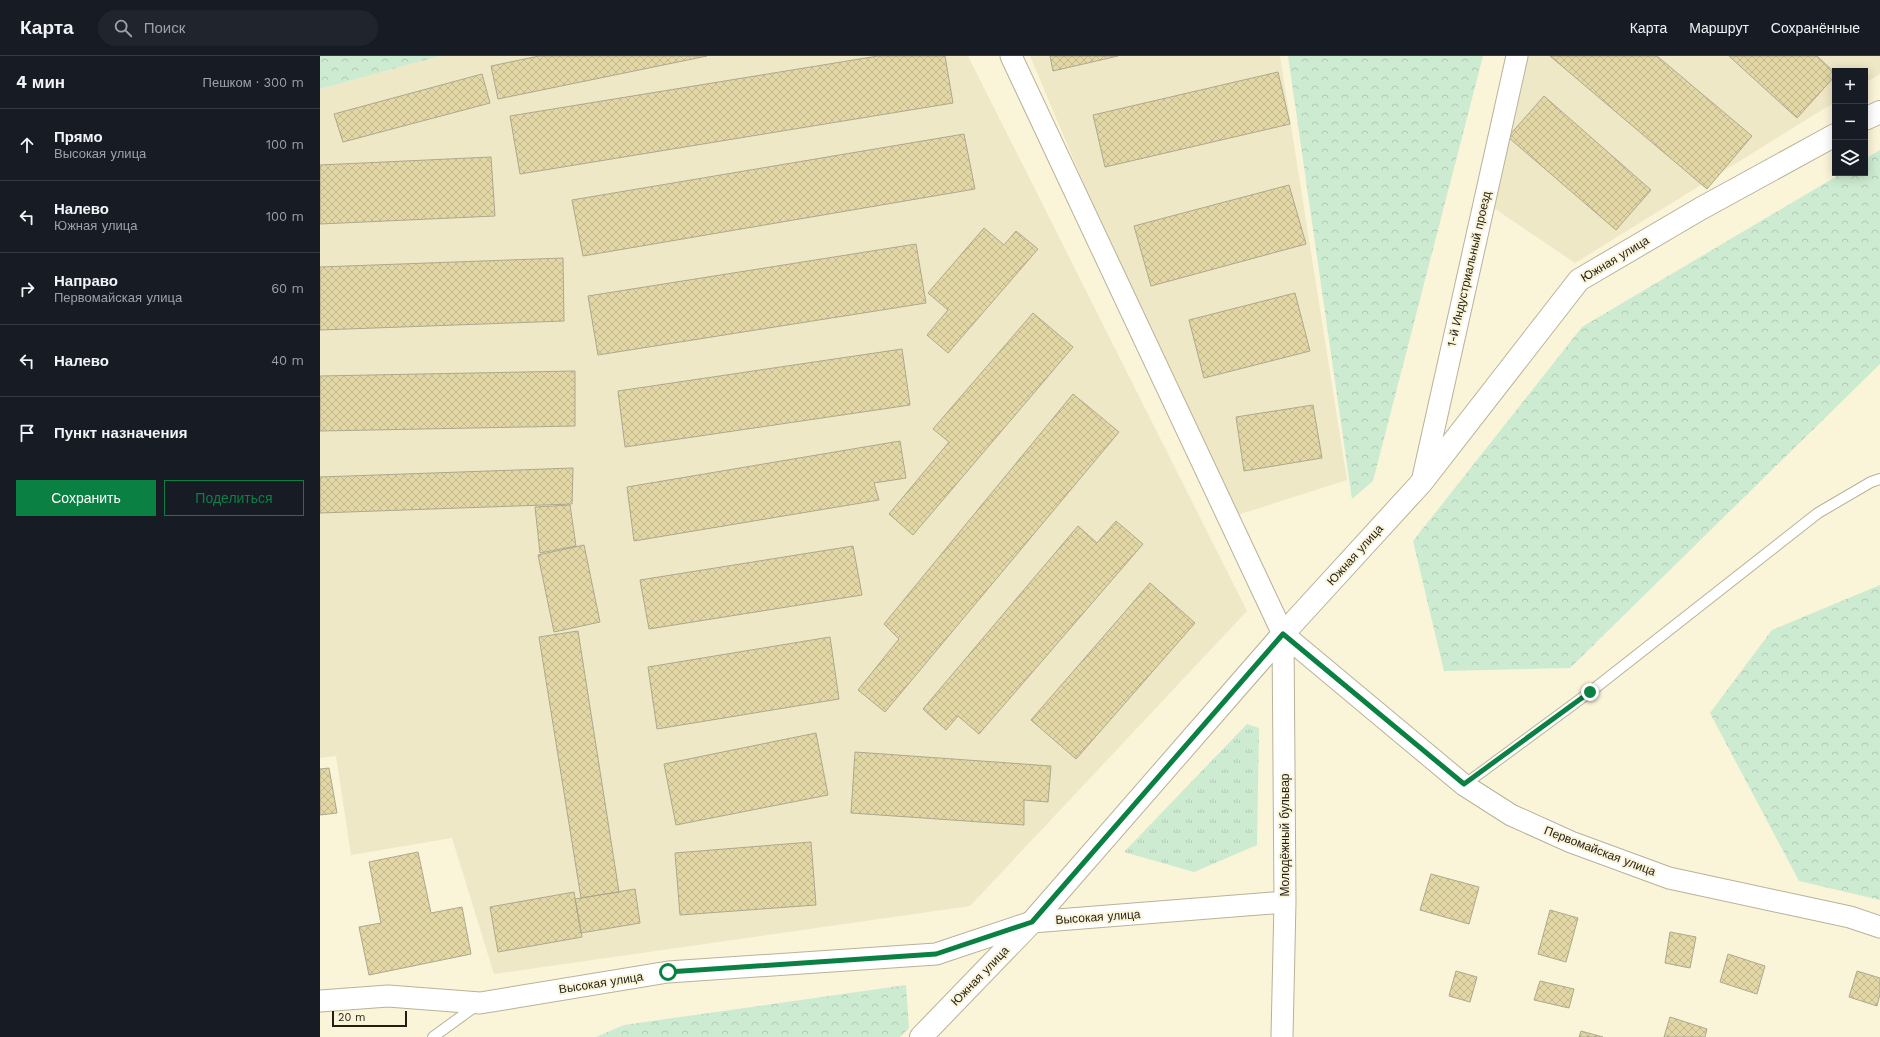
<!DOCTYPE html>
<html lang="ru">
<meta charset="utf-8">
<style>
:root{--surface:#171b24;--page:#20242c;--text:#f1f3f6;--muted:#9ea1a6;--line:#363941;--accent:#0b8043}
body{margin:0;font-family:"Work Sans",sans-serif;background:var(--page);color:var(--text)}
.controls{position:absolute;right:12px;top:12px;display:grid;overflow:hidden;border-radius:0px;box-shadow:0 2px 10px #0003}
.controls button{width:36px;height:36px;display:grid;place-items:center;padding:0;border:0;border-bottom:1px solid var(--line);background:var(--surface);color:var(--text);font:20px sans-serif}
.scale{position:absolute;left:12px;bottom:10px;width:75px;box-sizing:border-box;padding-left:4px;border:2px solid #211e15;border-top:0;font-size:11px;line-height:14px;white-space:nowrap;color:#211e15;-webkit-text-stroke:3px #faf4d9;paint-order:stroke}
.stop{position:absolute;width:12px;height:12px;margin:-9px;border:3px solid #0b8043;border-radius:50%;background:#fff}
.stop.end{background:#0b8043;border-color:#fff;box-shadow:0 1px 4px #0008}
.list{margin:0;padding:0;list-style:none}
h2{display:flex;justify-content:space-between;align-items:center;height:52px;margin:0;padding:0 16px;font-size:17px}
h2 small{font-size:13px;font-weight:400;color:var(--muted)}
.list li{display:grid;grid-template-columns:26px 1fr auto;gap:12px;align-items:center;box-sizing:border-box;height:72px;padding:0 16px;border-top:1px solid var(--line)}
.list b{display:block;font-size:15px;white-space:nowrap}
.list p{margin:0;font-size:13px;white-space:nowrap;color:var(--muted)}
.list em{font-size:13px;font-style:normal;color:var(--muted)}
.actions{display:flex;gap:8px;padding:12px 16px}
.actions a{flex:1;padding:9px 0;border:1px solid var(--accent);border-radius:0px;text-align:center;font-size:14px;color:var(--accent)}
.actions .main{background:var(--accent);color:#fff}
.icon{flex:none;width:22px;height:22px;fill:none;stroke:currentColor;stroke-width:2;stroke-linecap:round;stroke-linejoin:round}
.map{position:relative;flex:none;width:1560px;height:981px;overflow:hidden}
header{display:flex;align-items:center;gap:24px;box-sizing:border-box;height:56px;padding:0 20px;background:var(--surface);border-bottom:1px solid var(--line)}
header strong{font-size:19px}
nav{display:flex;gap:22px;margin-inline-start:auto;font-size:14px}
.search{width:280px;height:36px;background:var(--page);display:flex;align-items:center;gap:10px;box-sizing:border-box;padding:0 14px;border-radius:22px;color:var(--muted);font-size:15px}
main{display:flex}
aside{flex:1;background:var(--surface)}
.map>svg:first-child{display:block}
.built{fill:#efe8c6}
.grass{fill:url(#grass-tufts)}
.forest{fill:url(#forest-crowns)}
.building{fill:url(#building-cross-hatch);stroke:#ada88f}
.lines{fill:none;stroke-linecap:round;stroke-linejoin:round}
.lane-casing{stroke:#b8b299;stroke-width:12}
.street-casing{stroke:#b8b299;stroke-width:23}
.secondary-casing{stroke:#b8b299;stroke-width:24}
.lane{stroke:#fff;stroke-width:10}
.street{stroke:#fff;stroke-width:21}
.secondary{stroke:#fff;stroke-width:22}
.route{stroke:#0b8043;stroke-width:5}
.labels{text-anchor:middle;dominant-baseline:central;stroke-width:4;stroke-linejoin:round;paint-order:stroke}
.street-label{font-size:12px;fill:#211e15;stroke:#faf4d9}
</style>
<header>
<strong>Карта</strong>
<div class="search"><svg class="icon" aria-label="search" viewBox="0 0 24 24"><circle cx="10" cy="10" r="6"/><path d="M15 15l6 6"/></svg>Поиск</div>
<nav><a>Карта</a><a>Маршрут</a><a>Сохранённые</a></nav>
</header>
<main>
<aside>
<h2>4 мин<small>Пешком · 300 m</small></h2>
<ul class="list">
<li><svg class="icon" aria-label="ahead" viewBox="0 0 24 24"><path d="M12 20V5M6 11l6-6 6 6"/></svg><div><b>Прямо</b><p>Высокая улица</p></div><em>100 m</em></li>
<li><svg class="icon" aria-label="left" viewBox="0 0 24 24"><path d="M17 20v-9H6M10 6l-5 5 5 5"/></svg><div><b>Налево</b><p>Южная улица</p></div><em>100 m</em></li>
<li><svg class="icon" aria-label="right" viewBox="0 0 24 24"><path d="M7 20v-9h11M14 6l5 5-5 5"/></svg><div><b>Направо</b><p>Первомайская улица</p></div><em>60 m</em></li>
<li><svg class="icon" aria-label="left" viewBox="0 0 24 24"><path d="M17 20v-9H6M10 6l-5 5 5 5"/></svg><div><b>Налево</b></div><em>40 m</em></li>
<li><svg class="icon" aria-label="arrive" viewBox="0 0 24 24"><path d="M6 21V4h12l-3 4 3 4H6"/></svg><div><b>Пункт назначения</b></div></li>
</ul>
<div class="actions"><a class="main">Сохранить</a><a>Поделиться</a></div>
</aside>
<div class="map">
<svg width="1560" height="981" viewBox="0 0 1560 981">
<defs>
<pattern id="grass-tufts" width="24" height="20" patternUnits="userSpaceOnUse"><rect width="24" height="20" fill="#cdebd1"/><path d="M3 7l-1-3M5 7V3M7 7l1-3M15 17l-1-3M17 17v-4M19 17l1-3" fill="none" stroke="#b0c9b3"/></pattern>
<pattern id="forest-crowns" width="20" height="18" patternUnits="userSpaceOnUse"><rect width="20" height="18" fill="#cdebd1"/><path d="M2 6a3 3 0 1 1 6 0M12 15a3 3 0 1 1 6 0" fill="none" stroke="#b0c9b3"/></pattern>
<pattern id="building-cross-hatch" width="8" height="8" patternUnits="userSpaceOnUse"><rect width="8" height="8" fill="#e3d7a5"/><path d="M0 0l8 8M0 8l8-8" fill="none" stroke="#c2b88d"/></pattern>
</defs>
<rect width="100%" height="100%" fill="#faf4d9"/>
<path class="built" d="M120,0H648L927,555L650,850L174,918L132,782L31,799L16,700L0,702V33Z
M710,0H960L1027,424L905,463Z
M1202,0H1560V18L1545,27V15H1515V46L1255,207L1165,146Z"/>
<path class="grass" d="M927,668L939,672L937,789L874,816L804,796Z"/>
<path class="forest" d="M0,0H120L0,33Z
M968,0H1163L1053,425L1032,443Z
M1560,94V308L1250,612L1124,615L1093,485L1262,271L1522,117H1545V103Z
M1560,529V844L1479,825L1390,657L1452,574Z
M586,929L589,972L580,981H276L304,969Z"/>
<path class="building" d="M219,0H387L178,43L171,10Z
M558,0H625L633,47L200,118L190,60Z
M730,0H798L733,15Z
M1230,0H1337L1432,80L1387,133Z
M1409,0H1497L1515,17V20L1477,62Z
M958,16L970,68L785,111L773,59Z
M162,18L170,47L23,86L14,58Z
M1224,40L1331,134L1296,174L1188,81Z
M644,78L655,133L263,200L252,144Z
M171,101L175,160L0,168V109Z
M969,129L986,188L831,230L814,170Z
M664,172L684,189L696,175L718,193L628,297L607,279L628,254L608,237Z
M596,188L606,247L278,299L268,240Z
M243,202L244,265L0,274V211Z
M975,237L990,295L884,322L869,264Z
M713,257L753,291L593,479L569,458L629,386L613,373Z
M582,293L590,349L305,391L298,335Z
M255,315V370L0,375V320Z
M753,338L799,376L565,656L538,634L579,583L564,568Z
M993,349L1002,402L924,415L916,361Z
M580,385L586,422L554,427L559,444L314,485L307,431Z
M253,412L252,448L0,457V421Z
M250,449L256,490L220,497L215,451Z
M796,465L823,488L659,678L638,660L626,674L603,653L758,470L777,487Z
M264,489L280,566L234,576L218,499Z
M533,490L542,539L329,573L320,524Z
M830,527L875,567L756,703L711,664Z
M258,575L299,836L261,842L219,581Z
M510,581L519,643L337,673L328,611Z
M496,677L508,739L356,769L344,708Z
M535,696L731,710L728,746L704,744V769L531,757Z
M9,712L17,757L0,759V713Z
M491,786L496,849L360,859L355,797Z
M98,796L111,857L142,851L151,898L49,919L39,871L61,867L49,806Z
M1111,818L1159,831L1149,868L1100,854Z
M315,833L320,867L261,877L255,843Z
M254,836L262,881L178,896L170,851Z
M1230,854L1258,862L1246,906L1218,898Z
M1350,876L1376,881L1370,912L1345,907Z
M1408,898L1445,910L1437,938L1400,926Z
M1136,915L1157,921L1150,946L1129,940Z
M1537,915L1560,922V938L1557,950L1529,941Z
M1220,925L1254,933L1249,952L1214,944Z
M1350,961L1387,973L1385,981H1344Z
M1261,975L1283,981H1259Z"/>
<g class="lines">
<defs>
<path id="lane" d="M1144,729L1270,636L1498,457L1551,426L1560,423
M113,981L157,949"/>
<path id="street" d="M691,0L963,578L965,846L962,981
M1102,426L1197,0
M963,578L1144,729L1191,759L1251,786L1349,822L1530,861L1560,871
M0,945L68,940L160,947L348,916L616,898L712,866L965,846"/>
<path id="secondary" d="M1545,63L1560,56
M601,981L712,866L963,578L1102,426L1259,224L1380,153L1515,79"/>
</defs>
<use href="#lane" class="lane-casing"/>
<use href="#street" class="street-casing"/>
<use href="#secondary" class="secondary-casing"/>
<use href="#lane" class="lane"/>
<use href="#street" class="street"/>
<use href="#secondary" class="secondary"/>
</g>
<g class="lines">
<path class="route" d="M348,916L616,898L712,866L963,578L1144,728L1270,636"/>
</g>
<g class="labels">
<g class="street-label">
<text transform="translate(1295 203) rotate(-31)">Южная улица</text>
<text transform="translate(1149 213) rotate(-77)">1-й Индустриальный проезд</text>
<text transform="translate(1035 499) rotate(-48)">Южная улица</text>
<text transform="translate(965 779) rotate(-90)">Молодёжный бульвар</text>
<text transform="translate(1280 795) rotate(21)">Первомайская улица</text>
<text transform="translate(778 861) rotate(-4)">Высокая улица</text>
<text transform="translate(660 920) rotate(-46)">Южная улица</text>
<text transform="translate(281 927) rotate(-9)">Высокая улица</text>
</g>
</g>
</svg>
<div class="controls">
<button>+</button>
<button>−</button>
<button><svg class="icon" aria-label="layers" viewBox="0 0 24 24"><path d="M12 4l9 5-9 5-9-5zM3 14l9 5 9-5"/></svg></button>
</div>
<div class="scale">20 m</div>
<div class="stop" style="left:348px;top:916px"></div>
<div class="stop end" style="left:1270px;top:636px"></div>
</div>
</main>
